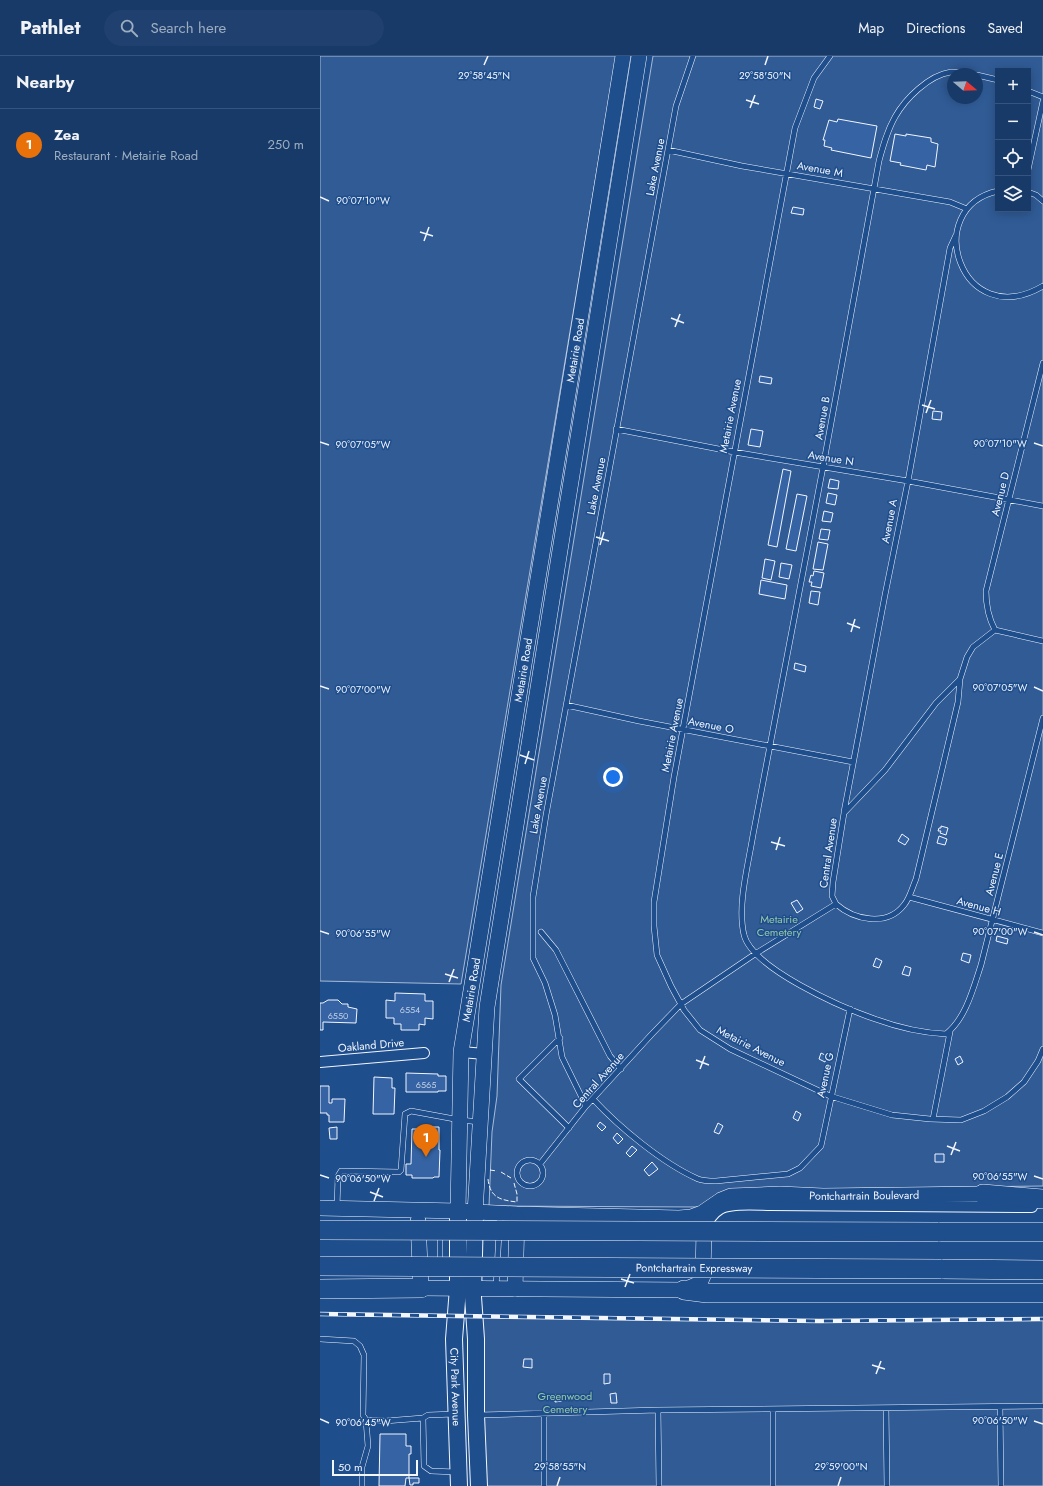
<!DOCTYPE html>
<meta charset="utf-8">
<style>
:root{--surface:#173a69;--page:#20416f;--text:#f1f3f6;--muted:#9eadc0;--line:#36547d;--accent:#ffb74d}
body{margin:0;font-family:Jost,sans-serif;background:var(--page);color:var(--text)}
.controls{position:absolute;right:12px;top:12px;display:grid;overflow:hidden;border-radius:0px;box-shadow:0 2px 10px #0003}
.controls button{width:36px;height:36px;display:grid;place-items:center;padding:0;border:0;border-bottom:1px solid var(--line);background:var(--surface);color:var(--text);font:20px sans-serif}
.compass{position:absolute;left:627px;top:12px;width:36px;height:36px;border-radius:50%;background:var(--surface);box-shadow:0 2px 10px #0003;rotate:109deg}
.scale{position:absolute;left:12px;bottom:10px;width:86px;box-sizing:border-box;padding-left:4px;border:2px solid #f2f6ff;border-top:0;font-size:11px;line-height:14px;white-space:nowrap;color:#f2f6ff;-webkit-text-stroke:3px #1f4e8c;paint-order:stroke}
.you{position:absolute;left:293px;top:721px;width:14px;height:14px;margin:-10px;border:3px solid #fff;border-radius:50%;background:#1a73e8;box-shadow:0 0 0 6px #1a73e833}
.badge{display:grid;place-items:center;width:26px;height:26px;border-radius:50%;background:var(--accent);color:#fff;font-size:13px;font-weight:700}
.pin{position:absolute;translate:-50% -33px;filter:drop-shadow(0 1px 2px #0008)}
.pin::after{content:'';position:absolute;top:21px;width:14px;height:12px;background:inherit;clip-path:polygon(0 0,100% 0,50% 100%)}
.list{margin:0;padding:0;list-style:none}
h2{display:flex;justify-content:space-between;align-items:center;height:52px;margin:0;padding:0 16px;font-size:17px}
h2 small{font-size:13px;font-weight:400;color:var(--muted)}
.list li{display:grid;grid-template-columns:26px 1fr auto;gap:12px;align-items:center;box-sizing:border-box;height:72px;padding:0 16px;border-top:1px solid var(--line)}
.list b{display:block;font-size:15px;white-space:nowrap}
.list p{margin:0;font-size:13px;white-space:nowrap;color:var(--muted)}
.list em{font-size:13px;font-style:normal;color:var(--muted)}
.icon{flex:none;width:22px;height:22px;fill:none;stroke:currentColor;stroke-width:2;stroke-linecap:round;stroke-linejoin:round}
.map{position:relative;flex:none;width:723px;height:1430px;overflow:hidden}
header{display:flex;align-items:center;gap:24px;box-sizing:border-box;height:56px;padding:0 20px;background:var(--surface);border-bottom:1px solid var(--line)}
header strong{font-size:19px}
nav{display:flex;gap:22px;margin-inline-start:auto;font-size:14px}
.search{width:280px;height:36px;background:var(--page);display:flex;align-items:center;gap:10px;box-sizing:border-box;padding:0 14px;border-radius:22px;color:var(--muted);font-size:15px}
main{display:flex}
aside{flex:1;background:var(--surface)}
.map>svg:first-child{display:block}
.green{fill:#305b95;stroke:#a8bbd7;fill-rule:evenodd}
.building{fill:#3563a3;stroke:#f2f6ff}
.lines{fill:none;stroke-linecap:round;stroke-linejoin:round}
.lane-casing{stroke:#f2f6ff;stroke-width:6}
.street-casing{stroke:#f2f6ff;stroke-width:12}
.secondary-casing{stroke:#f2f6ff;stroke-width:16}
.primary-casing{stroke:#f2f6ff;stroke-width:18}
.highway-casing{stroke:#f2f6ff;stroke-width:20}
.lane{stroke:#1f4e8c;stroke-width:5}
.street{stroke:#1f4e8c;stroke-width:10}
.secondary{stroke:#1f4e8c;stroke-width:15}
.primary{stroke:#1f4e8c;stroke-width:16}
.highway{stroke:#1f4e8c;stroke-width:19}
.rail-casing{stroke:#f2f6ff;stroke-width:4.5}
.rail{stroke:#1f4e8c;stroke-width:3;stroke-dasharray:9;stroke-linecap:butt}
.highway-bridge-casing{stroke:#f2f6ff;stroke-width:20;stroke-linecap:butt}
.highway-bridge{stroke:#1f4e8c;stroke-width:19}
.fence{stroke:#f2f6ff;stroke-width:1;stroke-dasharray:5 2;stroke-linecap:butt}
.ticks{fill:none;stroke:#f2f6ff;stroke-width:1.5}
.labels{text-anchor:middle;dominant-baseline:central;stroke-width:3;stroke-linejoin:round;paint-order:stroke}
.number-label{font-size:9px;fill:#c3d1e8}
.street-label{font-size:11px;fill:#f2f6ff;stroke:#1f4e8c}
.park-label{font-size:11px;fill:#97c8a6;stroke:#1f4e8c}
.ticks-label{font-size:10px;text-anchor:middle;fill:#f2f6ff;stroke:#1f4e8c;stroke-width:3;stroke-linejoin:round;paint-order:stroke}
</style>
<header>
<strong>Pathlet</strong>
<div class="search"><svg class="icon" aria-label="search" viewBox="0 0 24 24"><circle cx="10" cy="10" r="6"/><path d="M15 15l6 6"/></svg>Search here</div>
<nav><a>Map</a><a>Directions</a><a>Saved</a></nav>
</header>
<main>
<aside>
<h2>Nearby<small></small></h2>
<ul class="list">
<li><span class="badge" style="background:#e8710a">1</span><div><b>Zea</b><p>Restaurant · Metairie Road</p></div><em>250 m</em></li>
</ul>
</aside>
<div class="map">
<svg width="723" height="1430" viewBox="0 0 723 1430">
<rect width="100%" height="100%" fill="#1f4e8c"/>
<path class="green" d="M0,0H296L141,928L0,925Z
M333,0H723V1130L409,1134L380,1151L169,1150L172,1076L177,1040L181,929ZM678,15H708V153H678ZM633,18H657V42H633Z
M156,1260L499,1265L723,1263V1430H159Z"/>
<path class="building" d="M496,43L503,45L500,53L494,51Z
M518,63L557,70L551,102L511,94L512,92L504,90L505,84H503L509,64L517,66Z
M575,78L586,80V78L611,82V86L618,88L615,111L607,109L606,114L580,109L581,107L570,105Z
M473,151L484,153L483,159L471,157Z
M440,320L452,322L451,328L439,326Z
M613,355L622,356L621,364L612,363Z
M431,373L443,375L440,391L428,389Z
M463,413L471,415L457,491L448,489Z
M510,423L519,425L518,433L508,432Z
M508,437L517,439L515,449L506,447Z
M477,438L487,440L476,495L466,493Z
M504,455L513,457L511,466L502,465Z
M501,473L510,474L508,484L499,483Z
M498,486L508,488L503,514L493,513Z
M445,503L455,505L451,524L442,522Z
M461,507L472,509L469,523L459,521Z
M494,515L504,517L501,532L491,530L492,526H489L491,519L493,520Z
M441,524L467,529L465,543L439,538Z
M491,535L500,536L498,549L489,547Z
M475,607L486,610L485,616L474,613Z
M621,770L628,772L626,779L620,777L621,775H618L619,772H621Z
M582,778L589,783L585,789L578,785Z
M619,780L627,783L625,789L617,787Z
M477,844L483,853L477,857L471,847Z
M677,880L688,883L687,888L676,885Z
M643,897L651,899L649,907L641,904Z
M556,902L562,905L559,912L553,910Z
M585,910L591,912L589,920L582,918Z
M75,937L105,938V945H113V963L105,962V969L99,968V974H81V968H74V962H66V944L75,945Z
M8,944H18L22,948H28V951L37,953L36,967L3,966V974H0V947H3Z
M501,997L507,1000L505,1006L499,1003Z
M640,1000L643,1006L638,1009L635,1003Z
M86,1017L118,1018V1020H126V1035H118V1036H86Z
M54,1021L72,1022V1032H75L74,1058H53Z
M0,1030H9V1047H12V1043H25L24,1066H9V1059H7V1057H0Z
M476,1055L481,1058L478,1065L473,1062Z
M280,1066L286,1071L282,1075L277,1070Z
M398,1067L403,1070L399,1078L394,1076Z
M17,1071V1083H10L9,1072Z
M107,1071H119V1094H120L119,1121H114L113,1122H92V1119H86V1108H91L92,1073H107Z
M297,1077L303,1083L298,1088L293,1082Z
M312,1090L317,1094L310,1101L306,1097Z
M615,1098H624V1106H615Z
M332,1106L338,1113L329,1120L324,1114Z
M204,1303H212V1312L203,1311Z
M284,1318H290V1327L284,1328Z
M296,1337L297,1347H291L290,1338Z
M235,1339H242V1345L235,1346Z
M60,1378H86V1390H91V1398H89V1422H86L85,1430H59Z
M89,1422H99V1427H93V1429H90Z"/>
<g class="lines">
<defs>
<path id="lane" d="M510,0L494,22L475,72L354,721L334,846V870L337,899L351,930L364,954L380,974L410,993L510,1040L572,1059L610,1063L641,1064L664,1055L687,1041L704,1026L718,1005L723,993
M650,18C644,17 637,16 631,16C609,19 585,43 575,61C567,75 563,90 559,105L503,411L433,779C428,810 417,849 424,879C433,913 523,952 555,963C577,971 602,977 626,978C646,962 653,933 661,909L723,662
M657,19L678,24
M708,35L723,41
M348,94L422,110L630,146L647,153
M708,114L723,45
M678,135C600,152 641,278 723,230
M708,136L716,139L723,145
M296,373L414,396L588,425L723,450
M675,574C668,561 666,549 666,535L723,307
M675,574L723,585
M246,649L319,665L533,706
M524,756L565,539L588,425L630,192L636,179
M589,841L723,877
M516,848C534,864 567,871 584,849C590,842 592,832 596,823L638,646L640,623
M221,876L236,894L290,1000L301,1013
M240,982L199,1023L249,1072
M273,1043C299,1071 342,1107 378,1123C383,1125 389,1125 396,1125L468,1118L480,1112L501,1090L530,953
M266,1050L242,1001L235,959L225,927L213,902V841L226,759L356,50L373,0
M613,1063L630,976
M197 1117a13 13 0 1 1 26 0a13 13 0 1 1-26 0Z
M220,1108L266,1050L331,979L361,948L435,898L516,848L512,840L513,826L524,757L565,714L616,647L640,623L647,601L653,591L675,574
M17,1152L18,1120L21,1115L79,1116L81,1114L85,1058L91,1055L140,1064L160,1066
M120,1179V1207
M176,1232L180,1158
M0,1283L34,1285L40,1290L44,1299L43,1359L46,1364L65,1365L103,1362
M680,1351L681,1430
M566,1352L567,1430
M453,1353V1430
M338,1354L339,1430
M135,1358L108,1359L103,1362L104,1410L111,1415L136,1416
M159,1359L338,1354L723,1350
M42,1430V1411L48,1390L46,1364
M224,1430V1357"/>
<path id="street" d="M141,996L165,998
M0,1006L104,997
M384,1173C388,1165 393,1157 400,1153C411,1146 438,1149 451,1149L712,1151"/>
<g id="secondary">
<path id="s1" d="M0,1152L138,1155L197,1158L359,1162L371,1161L382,1157L401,1144L411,1140L460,1138L503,1140L663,1138"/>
<path id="s2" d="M138,1155L141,996L303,0"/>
<path d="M155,1157L167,951L319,0"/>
<path d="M98,1165L101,1232L364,1234L380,1227L383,1220L384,1173L379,1166"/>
<path d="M195,1233L197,1163"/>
</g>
<g id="primary">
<path id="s3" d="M138,1155V1232L134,1283L139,1430"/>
<path d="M155,1157L153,1241L156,1283V1359L159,1430"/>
</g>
<path id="highway" d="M663,1138L723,1143
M618,1176H723
M621,1213L723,1214
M0,1233L101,1232
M364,1234L387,1237H723"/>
</defs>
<use href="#lane" class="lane-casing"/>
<use href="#street" class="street-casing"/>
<use href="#secondary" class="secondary-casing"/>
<use href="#primary" class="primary-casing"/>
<use href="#highway" class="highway-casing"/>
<use href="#lane" class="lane"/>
<use href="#street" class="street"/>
<use href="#secondary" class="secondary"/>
<use href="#primary" class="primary"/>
<use href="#highway" class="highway"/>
<defs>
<path id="rail" d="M0,1258L499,1265L723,1263"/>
</defs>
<use href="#rail" class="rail-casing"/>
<use href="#rail" class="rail"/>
<defs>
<g id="highway-bridge">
<path d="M0,1174L618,1176"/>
<path id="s4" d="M0,1210L621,1213"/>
</g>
</defs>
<use href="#highway-bridge" class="highway-bridge-casing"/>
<use href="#highway-bridge" class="highway-bridge"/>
<path class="fence" d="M170,1114L177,1115
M181,1116L191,1122
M168,1123C170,1141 179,1144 197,1146V1138L194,1127"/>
</g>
<path class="ticks" d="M164,9L168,0M445,9L448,0M426,44L439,48M430,52L435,39M0,141L9,145M100,176L113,180M104,185L109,171M351,262L364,267M355,271L360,258M602,349L615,353M606,357L611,344M0,386L9,389M714,387L723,390M276,481L289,485M280,489L284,476M527,567L540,572M531,576L535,563M0,630L9,633M714,631L723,635M200,699L214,704M205,708L209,695M451,786L465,790M456,794L460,781M0,875L9,878M714,876L723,879M125,918L138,922M129,926L134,913M376,1004L389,1009M380,1013L385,1000M627,1090L640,1095M631,1099L636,1086M0,1119L9,1122M714,1120L723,1123M50,1136L63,1141M54,1145L59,1132M301,1223L314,1227M305,1231L310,1218M552,1309L565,1313M556,1318L561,1305M0,1363L9,1367M714,1365L723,1368M237,1430L240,1421M518,1430L521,1421"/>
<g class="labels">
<g class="number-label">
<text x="90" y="953">6554</text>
<text x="18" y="959">6550</text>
<text x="106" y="1028">6565</text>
</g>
<g class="street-label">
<text transform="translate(335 111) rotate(-79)">Lake Avenue</text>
<text transform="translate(500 113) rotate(10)">Avenue M</text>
<text stroke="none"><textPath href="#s2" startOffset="870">Metairie Road</textPath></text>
<text transform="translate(410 360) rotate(-79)">Metairie Avenue</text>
<text transform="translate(502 362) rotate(-80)">Avenue B</text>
<text transform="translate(511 402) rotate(9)">Avenue N</text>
<text transform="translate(276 430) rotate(-79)">Lake Avenue</text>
<text transform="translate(680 438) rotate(-76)">Avenue D</text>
<text transform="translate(569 465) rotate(-79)">Avenue A</text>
<text stroke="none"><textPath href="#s2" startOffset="546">Metairie Road</textPath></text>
<text transform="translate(391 669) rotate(11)">Avenue O</text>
<text transform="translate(352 679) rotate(-79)">Metairie Avenue</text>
<text transform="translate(218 749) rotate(-80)">Lake Avenue</text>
<text transform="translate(508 797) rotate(-82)">Central Avenue</text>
<text transform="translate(674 818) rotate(-76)">Avenue E</text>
<text transform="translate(659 850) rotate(15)">Avenue H</text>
<text stroke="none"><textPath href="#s2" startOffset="222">Metairie Road</textPath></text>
<text transform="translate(51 989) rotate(-5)">Oakland Drive</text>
<text transform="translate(431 990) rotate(27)">Metairie Avenue</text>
<text transform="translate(505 1019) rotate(-78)">Avenue G</text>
<text transform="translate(278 1024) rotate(-48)">Central Avenue</text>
<text stroke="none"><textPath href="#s1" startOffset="550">Pontchartrain Boulevard</textPath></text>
<text stroke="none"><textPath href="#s4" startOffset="374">Pontchartrain Expressway</textPath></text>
<text stroke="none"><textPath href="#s3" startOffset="176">City Park Avenue</textPath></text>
</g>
<g class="park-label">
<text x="459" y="863">Metairie<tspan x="459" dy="13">Cemetery</tspan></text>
<text x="245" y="1340">Greenwood<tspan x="245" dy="13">Cemetery</tspan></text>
</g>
</g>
<g class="ticks-label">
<text x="164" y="23">29°58'45"N</text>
<text x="445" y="23">29°58'50"N</text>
<text x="43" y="148">90°07'10"W</text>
<text x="680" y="391">90°07'10"W</text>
<text x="43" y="392">90°07'05"W</text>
<text x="680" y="635">90°07'05"W</text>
<text x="43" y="637">90°07'00"W</text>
<text x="680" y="879">90°07'00"W</text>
<text x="43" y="881">90°06'55"W</text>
<text x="680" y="1124">90°06'55"W</text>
<text x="43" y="1126">90°06'50"W</text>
<text x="680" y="1368">90°06'50"W</text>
<text x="43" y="1370">90°06'45"W</text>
<text x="240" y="1414">29°58'55"N</text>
<text x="521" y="1414">29°59'00"N</text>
</g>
</svg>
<div class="controls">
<button>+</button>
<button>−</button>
<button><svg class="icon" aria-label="locate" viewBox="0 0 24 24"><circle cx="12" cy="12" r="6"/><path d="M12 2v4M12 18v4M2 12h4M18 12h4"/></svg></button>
<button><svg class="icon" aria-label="layers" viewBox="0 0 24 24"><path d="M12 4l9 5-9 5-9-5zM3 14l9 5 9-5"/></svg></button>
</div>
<svg class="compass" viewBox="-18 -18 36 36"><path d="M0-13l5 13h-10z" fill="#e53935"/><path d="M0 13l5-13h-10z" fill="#9eadc0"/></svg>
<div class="scale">50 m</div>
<div class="you"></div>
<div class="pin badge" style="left:106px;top:1101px;background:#e8710a">1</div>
</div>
</main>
